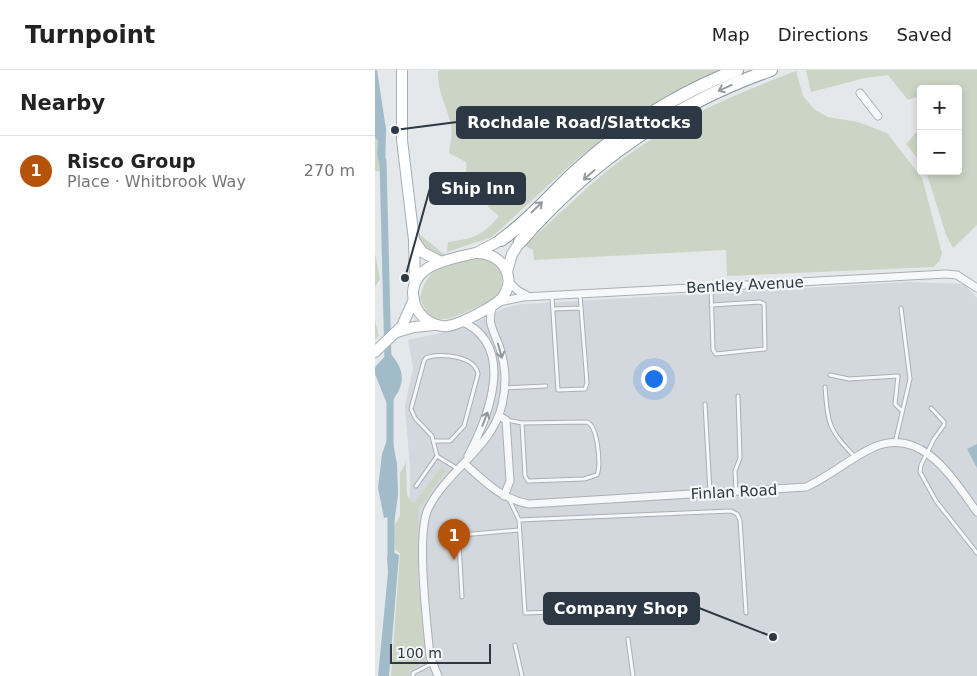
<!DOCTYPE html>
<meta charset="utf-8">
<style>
:root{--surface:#fff;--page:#f6f6f6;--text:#222;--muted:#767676;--line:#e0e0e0;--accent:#b45309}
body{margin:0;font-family:"DejaVu Sans",sans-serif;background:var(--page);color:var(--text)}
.controls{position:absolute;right:15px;top:15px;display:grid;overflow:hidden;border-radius:5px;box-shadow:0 2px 8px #0003}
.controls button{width:45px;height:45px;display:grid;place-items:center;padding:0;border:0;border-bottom:1px solid var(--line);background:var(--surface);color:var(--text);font:25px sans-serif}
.scale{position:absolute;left:15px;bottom:12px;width:101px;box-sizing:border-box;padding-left:5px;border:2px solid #2c3843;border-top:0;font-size:14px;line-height:18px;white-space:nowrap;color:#2c3843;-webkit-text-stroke:4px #f4f6f8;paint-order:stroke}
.you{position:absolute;left:278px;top:308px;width:18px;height:18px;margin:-12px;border:4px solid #fff;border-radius:50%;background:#1a73e8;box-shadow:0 0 0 8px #1a73e833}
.badge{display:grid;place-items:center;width:32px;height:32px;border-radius:50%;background:var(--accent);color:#fff;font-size:16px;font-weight:700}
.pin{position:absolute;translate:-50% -41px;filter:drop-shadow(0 1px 2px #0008)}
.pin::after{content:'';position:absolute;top:26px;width:18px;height:15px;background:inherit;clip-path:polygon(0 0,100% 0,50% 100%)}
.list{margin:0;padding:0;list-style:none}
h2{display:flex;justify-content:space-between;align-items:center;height:65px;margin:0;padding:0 20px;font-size:21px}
h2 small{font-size:16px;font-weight:400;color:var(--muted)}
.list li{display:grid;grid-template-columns:32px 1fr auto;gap:15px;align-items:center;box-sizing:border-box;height:70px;padding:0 20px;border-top:1px solid var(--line)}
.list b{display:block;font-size:19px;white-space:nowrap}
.list p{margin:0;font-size:16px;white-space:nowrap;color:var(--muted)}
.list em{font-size:16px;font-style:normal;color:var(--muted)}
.map{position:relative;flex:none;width:602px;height:606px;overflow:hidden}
header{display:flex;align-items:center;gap:30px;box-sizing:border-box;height:70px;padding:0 25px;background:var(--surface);border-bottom:1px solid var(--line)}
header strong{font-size:24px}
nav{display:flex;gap:28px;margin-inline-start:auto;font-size:18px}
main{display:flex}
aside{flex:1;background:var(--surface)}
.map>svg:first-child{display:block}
.built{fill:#d2d8dd}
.green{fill:#ccd5c5}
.water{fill:#a1bbc9}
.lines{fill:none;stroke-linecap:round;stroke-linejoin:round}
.canal{stroke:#a1bbc9;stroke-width:7}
.lane-casing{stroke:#a9b0b5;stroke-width:5}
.street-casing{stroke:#a9b0b5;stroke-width:9}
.primary-casing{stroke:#a4aeb6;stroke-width:12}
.highway-casing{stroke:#8c98a1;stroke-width:14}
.lane{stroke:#f7f8f9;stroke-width:3}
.street{stroke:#f7f8f9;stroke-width:7}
.primary{stroke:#fff;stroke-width:10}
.highway{stroke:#fff;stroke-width:12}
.oneway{stroke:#969ca1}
.oneway2{stroke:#92989e}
.labels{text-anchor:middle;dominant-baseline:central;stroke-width:4.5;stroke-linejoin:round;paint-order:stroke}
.street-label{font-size:15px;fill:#2c3843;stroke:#f4f6f8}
.leader{fill:none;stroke:#2c3843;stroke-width:2}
.callout-dot{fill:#2c3843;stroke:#f4f6f8;stroke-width:2}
.callout{fill:#2c3843;stroke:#2c3843;stroke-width:2}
.callout-label{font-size:16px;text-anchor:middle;font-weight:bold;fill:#fff}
</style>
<header>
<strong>Turnpoint</strong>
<nav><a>Map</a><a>Directions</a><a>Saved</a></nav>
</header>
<main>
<aside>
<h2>Nearby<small></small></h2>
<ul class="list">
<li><span class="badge">1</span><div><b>Risco Group</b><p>Place · Whitbrook Way</p></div><em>270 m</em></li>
</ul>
</aside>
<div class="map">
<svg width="602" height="606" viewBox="0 0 602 606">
<rect width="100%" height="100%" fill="#e4e8eb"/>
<path class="built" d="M533,212L589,214L602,228V606H29L33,577L35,399L30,336L38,298L33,270L93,257L129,238L147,234Z"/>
<path class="green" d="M66,0H345L289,27L229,68L203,88L117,167L72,182L73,172C99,169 108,165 124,146L113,137L117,113L107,102L103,109L111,124L108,130L99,125L88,124C84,110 94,104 91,92L74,83C75,74 78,64 76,55C72,37 62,21 63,1Z
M431,0H602V155L578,178L571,165L551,101H583V19H546V33L541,27L533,30L513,5L490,8L436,22Z
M421,1L428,26L439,39L453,47L483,52L512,63L547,108L567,183L565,190L559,197L352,206L351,180L159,190L158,180L150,176C181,147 212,116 246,90C299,50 360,24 421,1Z
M546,57V93L531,74Z
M0,67L3,70L2,84L6,101H0Z
M43,163L70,185C57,187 44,176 43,163Z
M0,183L5,209L0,217V250L4,266L0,269Z
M110,188C128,194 136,217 118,229C112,233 104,236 97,239C75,250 55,259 45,228C51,194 79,191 110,188Z
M31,392L32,425L39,434L66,397L71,401L43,439V507L51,591L35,600L34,606H16L25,484L20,479L19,456L25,446V403Z"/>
<path class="water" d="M0,0H2L11,59L10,101H6L2,84L3,71L0,67Z
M14,282C24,293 31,305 24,320C22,325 18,328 17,334H12L0,304V297Z
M13,367H17L22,394L23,425L19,454H14L13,447L9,448L3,418L7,384Z
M602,374V398L592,379Z
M15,481L24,485L14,606H3L13,503L12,488Z"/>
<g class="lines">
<path class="canal" d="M8,91L13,291
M15,326V376
M16,446V490"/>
<defs>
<path id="lane" d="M336,217L338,280L341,284L390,279L389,234L385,232L336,235
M177,227L183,320L210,319L212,313L205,225
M178,239L206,238
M455,305L474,309L523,306L520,334L527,341
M450,317C453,356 454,360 481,388
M130,318L171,316
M330,334L335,422
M556,338L569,352V355L559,369L546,395L545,402L561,431L602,483
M132,350L147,353L212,352C223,356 226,395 222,405L209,409L153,411L150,406L147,353
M60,371H75L89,356L103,304C100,286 65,282 51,288L49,291L36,339L40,348L57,366L62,386L83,399
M520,373L535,309L526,238
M41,416L62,386
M361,421L360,401L365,388L363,326
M135,431L144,450L150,543L241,540
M144,450L356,441L362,444L365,450L371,543
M87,527L84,474L86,465L144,460
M253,569L258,606
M140,575L147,606
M38,606V603L56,594"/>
<path id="street" d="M485,23L503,46
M133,211L142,220L151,225
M124,232L148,227L571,204L582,205L602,218
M86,251C142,275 114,346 93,386
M124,346L131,350L135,411L129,426
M89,393C110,412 126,429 154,434L431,417C455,406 474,389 497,378C547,355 578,409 602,442
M63,606L55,586C52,554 41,465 53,439C72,400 117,378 127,335C131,318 131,299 126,282C122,265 110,254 118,236"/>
<path id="primary" d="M27,0V70L39,170L40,213
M39,170L47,182L66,192
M103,182L126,170
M100,183C125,181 144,207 127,228C119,237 85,254 73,256C64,257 54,253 48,247C42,241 38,232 38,223C39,193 77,189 100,183Z
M132,202L137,184L145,172
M22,262L39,257L59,255
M0,282L27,256L39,229"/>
<path id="highway" d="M126,170C155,150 178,121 204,98C250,56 304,23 362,0
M145,172C212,94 298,34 396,0"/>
</defs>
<use href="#lane" class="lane-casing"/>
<use href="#street" class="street-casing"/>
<use href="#primary" class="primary-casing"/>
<use href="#highway" class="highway-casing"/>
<use href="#lane" class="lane"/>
<use href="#street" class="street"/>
<use href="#primary" class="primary"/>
<use href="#highway" class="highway"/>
</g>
<defs><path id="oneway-shaft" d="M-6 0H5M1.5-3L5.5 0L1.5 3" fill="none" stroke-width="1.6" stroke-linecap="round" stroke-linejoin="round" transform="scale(1.25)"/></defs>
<g class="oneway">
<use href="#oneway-shaft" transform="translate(350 18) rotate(156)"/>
<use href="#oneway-shaft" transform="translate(214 105) rotate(139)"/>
<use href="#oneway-shaft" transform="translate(162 137) rotate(-44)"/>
</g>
<g class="oneway2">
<use href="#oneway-shaft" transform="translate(125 281) rotate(74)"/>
<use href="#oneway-shaft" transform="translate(110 349) rotate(-69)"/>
</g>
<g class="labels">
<g class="street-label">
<text transform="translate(370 215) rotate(-3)">Bentley Avenue</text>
<text transform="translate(359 422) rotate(-3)">Finlan Road</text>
</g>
</g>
<path class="leader" d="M20 60L82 52M30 208L55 118M398 567L324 538"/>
<g class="callout-dot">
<circle cx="20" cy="60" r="5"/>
<circle cx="30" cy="208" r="5"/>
<circle cx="398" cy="567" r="5"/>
</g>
<g class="callout">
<rect x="82" y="37" width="244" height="31" rx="5"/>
<rect x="55" y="103" width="95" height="31" rx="5"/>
<rect x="169" y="523" width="155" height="31" rx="5"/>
</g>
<g class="callout-label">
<text x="204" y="58">Rochdale Road/Slattocks</text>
<text x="103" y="124">Ship Inn</text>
<text x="246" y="544">Company Shop</text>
</g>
</svg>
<div class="controls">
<button>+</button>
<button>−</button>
</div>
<div class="scale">100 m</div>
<div class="you"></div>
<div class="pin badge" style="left:79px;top:490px">1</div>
</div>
</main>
